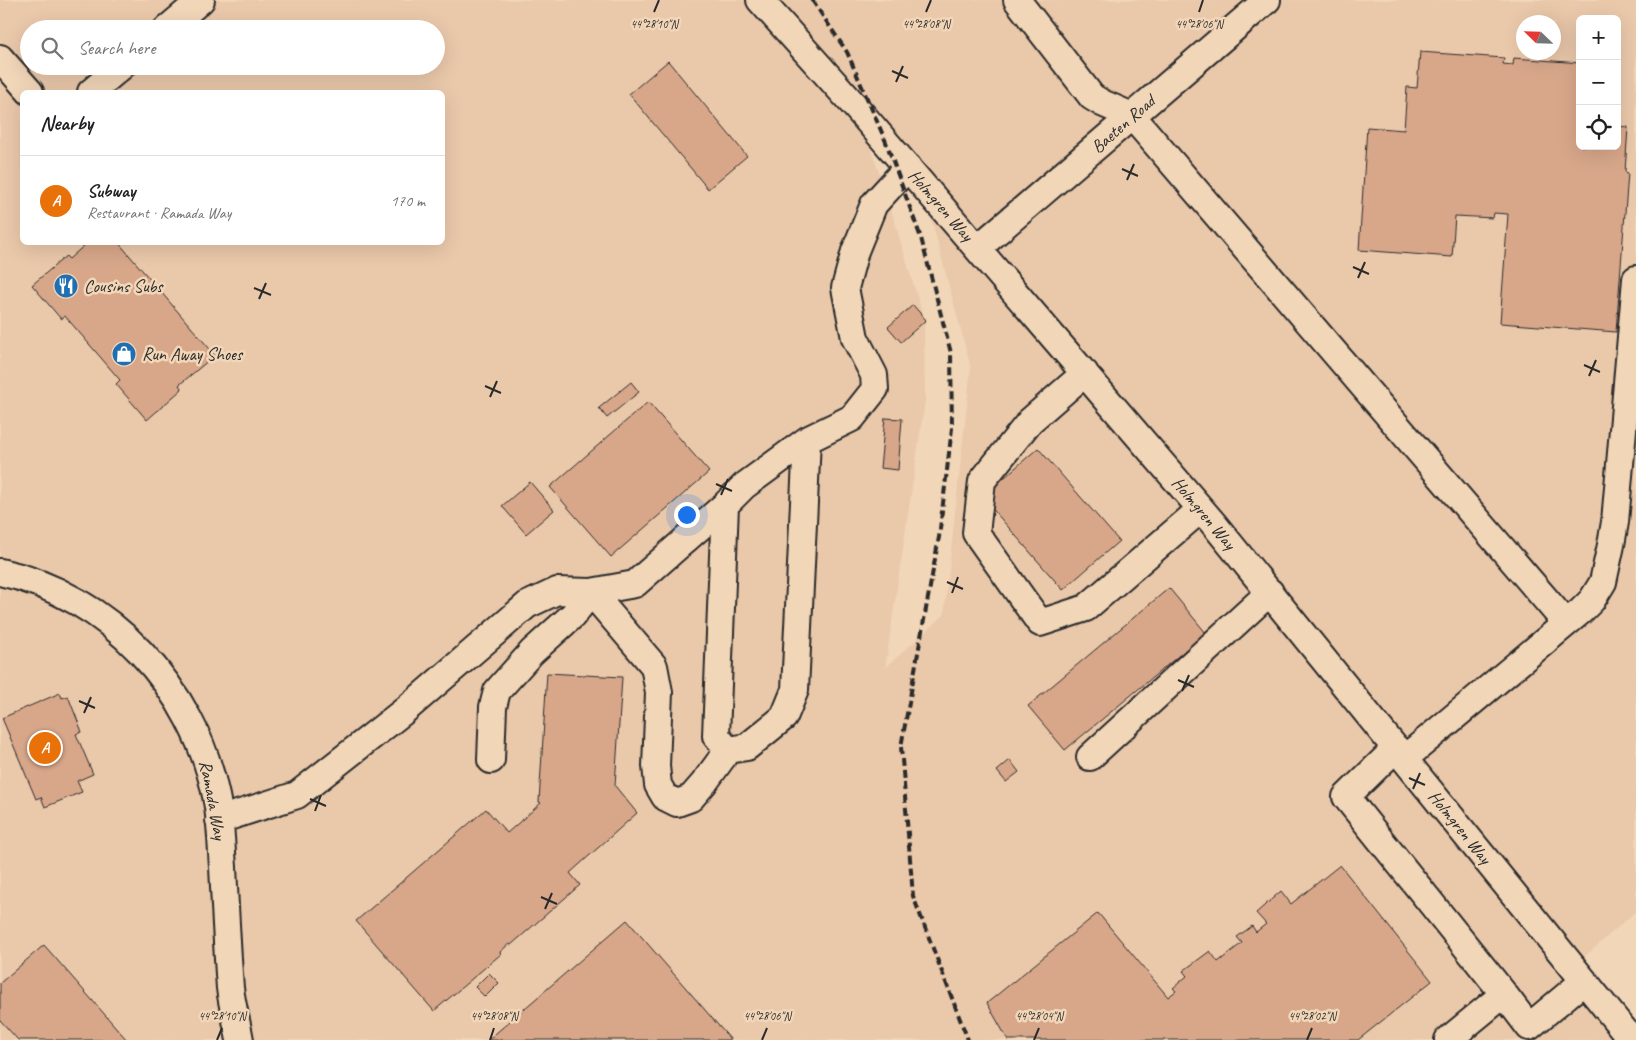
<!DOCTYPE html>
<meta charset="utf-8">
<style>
:root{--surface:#fff;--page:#f6f6f6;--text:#202124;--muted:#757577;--line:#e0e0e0;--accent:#1a73e8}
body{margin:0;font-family:Caveat,sans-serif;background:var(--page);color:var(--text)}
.controls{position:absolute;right:15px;top:15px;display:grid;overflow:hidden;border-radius:8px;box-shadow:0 5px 20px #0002}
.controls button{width:45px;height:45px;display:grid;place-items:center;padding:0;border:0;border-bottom:1px solid var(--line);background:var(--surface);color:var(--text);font:25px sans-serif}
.compass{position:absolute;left:1516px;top:15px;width:45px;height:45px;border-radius:50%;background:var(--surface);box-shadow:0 5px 20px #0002;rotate:293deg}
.you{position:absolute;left:686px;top:514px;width:18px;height:18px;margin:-12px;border:4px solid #fff;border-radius:50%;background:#1a73e8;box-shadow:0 0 0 8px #1a73e833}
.badge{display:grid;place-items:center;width:32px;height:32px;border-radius:50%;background:var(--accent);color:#fff;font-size:16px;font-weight:700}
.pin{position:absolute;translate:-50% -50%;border:2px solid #fff;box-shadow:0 1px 5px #0006}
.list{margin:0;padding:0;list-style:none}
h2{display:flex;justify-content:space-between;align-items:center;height:65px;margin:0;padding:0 20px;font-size:21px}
h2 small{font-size:16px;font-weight:400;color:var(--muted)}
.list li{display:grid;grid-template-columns:32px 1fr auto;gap:15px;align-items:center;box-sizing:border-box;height:90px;padding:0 20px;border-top:1px solid var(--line)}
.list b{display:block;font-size:19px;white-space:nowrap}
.list p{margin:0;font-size:16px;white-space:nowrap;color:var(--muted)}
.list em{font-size:16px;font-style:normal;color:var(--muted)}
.icon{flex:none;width:28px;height:28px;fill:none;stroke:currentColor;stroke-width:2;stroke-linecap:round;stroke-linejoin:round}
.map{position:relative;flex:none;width:1636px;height:1040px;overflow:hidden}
.search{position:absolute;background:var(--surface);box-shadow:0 5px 20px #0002;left:20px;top:20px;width:425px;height:55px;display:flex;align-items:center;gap:12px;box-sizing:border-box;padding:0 18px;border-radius:28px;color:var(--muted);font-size:19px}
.panel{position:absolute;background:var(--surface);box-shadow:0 5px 20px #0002;left:20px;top:90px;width:425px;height:155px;border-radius:8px}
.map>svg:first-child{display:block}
.built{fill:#eac8aa;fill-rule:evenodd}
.building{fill:#d8a78a;stroke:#2b2b2b}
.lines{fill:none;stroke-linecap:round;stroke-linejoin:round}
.minor-casing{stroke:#2b2b2b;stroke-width:30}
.minor{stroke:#f1d6b8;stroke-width:26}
.rail{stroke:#2b2b2b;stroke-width:4;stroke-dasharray:8 4;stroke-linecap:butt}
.ticks{fill:none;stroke:#2b2b2b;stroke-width:2}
.labels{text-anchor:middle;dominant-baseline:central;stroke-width:5;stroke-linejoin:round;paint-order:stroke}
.street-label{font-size:18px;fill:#2b2b2b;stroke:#f1d6b8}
.poi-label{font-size:18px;fill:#2b2b2b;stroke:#f1d6b8;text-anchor:start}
.ticks-label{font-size:12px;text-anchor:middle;fill:#2b2b2b;stroke:#f1d6b8;stroke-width:5;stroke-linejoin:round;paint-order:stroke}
</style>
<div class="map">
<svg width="1636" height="1040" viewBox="0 0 1636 1040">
<rect width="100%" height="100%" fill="#f1d6b8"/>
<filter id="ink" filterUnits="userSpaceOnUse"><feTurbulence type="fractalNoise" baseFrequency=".02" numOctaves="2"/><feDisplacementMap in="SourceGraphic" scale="10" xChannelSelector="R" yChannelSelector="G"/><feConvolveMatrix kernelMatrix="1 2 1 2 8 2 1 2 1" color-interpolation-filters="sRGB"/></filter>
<g filter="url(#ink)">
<path class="built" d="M0,0H1636V911L1573,967L1632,1040H0ZM1580,19H1617V146H1580ZM1524,22H1554V52H1524ZM29,29H436V66H29ZM22,92H442V242H22ZM855,107L922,184L971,368L944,615L885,668L925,400L924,320L883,183Z"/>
<path class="building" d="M1420,52L1504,58L1503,64L1513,65L1514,58L1580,63V146H1617V126L1628,127L1625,172L1628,173L1616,332L1500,323L1508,214L1494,213L1493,218L1455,216L1452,257L1359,250L1367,127L1404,130L1407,87L1417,88Z
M668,61L747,156L708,189L629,94Z
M88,242H118L215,355L179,385L182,389L147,420L116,384L120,380L65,316L61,319L32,285L66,256L69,259Z
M913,305L926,320L901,342L888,327Z
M631,382L639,392L607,418L599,408Z
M648,402L709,472L611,557L550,487Z
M885,418L902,419L898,470L880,468Z
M1038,448L1119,541L1063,590L982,497Z
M530,482L554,510L526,534L502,506Z
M1169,588L1206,633L1065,750L1028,706Z
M547,673L622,677L615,786L637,813L570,873L580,885L511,945L509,944L500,952L501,954L434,1011L356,921L486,809L507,833L541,803L539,802Z
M60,693L62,698L68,696L82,732L76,734L93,774L77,781L82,792L45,807L41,797L36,799L2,718Z
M1010,760L1019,772L1006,782L997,771Z
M1340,865L1432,981L1358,1040H1008L987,1003L1098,913L1168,997L1176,991L1173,988L1187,976L1183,971L1210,951L1218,962L1242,943L1237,937L1252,926L1256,932L1266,924L1256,913L1281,891L1291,904Z
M627,920L731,1040H488Z
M44,945L127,1040H18L0,1020V983Z
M489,973L499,983L485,997L475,987Z"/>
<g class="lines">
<defs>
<path id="minor" d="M760,0L854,105L1213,523L1632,1040
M1017,0L1092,97L1102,103L1132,116L1566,623
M167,29L201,0
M0,58L30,92
M91,92L122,66
M978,248L1267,0
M1085,373L1030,421L982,481L976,533L1040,623L1086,608L1201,509
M725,505L716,736L728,750L747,747L784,717L795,690L807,440
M0,572C109,595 194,688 216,796C221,819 221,843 223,867C225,907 227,948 230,988C232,1005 237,1023 240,1040
M1396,748L1346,797L1504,994L1529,1027L1584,981
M1090,757L1270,592
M1405,758L1581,611L1592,600L1603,582L1611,545L1615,522L1636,279
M491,760L493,707L497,691L532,652L573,615L591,592L654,666L659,692L656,766L658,785L665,797L677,803L691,798L704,783L728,750
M219,820L297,795L404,711L527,605L557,591L591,592L635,584L725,505L744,486L807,440L852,418L875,389L874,375L855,338L845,288L855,251L874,204L908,167
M1448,1040L1504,994"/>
</defs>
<use href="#minor" class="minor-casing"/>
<use href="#minor" class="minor"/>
<path class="rail" d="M812,0L847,52L886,142L921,238L951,353L952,428L939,537L901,747L913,896L968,1040"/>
</g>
</g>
<path class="ticks" d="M654,12L659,0M926,12L931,0M1199,12L1203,0M892,71L908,78M896,82L903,66M1122,169L1138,176M1127,180L1134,164M1353,267L1369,274M1358,278L1365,262M254,288L271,295M259,299L266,283M1584,365L1600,372M1589,376L1596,360M485,386L501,393M490,397L497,381M716,484L732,491M721,495L728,479M947,582L963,589M952,593L958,577M1178,680L1194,687M1182,691L1189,675M79,701L95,708M84,713L91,697M1409,778L1425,785M1413,789L1420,773M310,799L326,806M315,811L321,795M541,897L557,904M545,909L552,893M217,1040L222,1028M490,1040L494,1028M762,1040L767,1028M1034,1040L1039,1028M1307,1040L1312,1028"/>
<defs>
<symbol id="restaurant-disc" viewBox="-11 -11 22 22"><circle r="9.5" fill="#1f6fb2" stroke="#f1d6b8"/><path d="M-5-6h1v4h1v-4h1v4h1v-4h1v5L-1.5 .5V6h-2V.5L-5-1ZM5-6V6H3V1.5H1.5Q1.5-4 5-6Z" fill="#fff"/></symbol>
<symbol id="shop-disc" viewBox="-11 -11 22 22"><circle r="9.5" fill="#1f6fb2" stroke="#f1d6b8"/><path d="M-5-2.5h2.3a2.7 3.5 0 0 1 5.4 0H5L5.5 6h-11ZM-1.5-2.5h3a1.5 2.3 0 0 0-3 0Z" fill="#fff"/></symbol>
</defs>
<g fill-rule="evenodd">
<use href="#restaurant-disc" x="52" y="272" width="28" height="28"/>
<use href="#shop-disc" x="110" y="340" width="28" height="28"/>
</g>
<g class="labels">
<g class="street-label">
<text transform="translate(1123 124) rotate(-41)">Baeten Road</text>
<text transform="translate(941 205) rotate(49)">Holmgren Way</text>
<text transform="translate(1204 513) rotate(50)">Holmgren Way</text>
<text transform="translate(213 800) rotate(79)">Ramada Way</text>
<text transform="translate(1460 827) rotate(51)">Holmgren Way</text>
</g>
<g class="poi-label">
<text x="84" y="286">Cousins Subs</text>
<text x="142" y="354">Run Away Shoes</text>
</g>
</g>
<g class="ticks-label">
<text x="1199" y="28">44°28'06"N</text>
<text x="654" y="28">44°28'10"N</text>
<text x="926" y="28">44°28'08"N</text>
<text x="222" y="1020">44°28'10"N</text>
<text x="494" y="1020">44°28'08"N</text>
<text x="767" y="1020">44°28'06"N</text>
<text x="1039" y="1020">44°28'04"N</text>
<text x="1312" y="1020">44°28'02"N</text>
</g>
</svg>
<div class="controls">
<button>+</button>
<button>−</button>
<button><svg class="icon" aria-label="locate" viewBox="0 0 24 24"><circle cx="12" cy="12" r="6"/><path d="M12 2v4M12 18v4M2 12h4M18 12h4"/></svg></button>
</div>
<svg class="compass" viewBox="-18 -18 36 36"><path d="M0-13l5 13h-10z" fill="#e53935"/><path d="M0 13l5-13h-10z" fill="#757577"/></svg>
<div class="you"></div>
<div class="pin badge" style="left:45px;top:748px;background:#e8710a">A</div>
<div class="search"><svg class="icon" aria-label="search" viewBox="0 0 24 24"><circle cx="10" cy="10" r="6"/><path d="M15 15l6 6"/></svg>Search here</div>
<section class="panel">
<h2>Nearby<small></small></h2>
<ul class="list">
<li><span class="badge" style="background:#e8710a">A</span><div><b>Subway</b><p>Restaurant · Ramada Way</p></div><em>170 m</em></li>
</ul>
</section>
</div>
